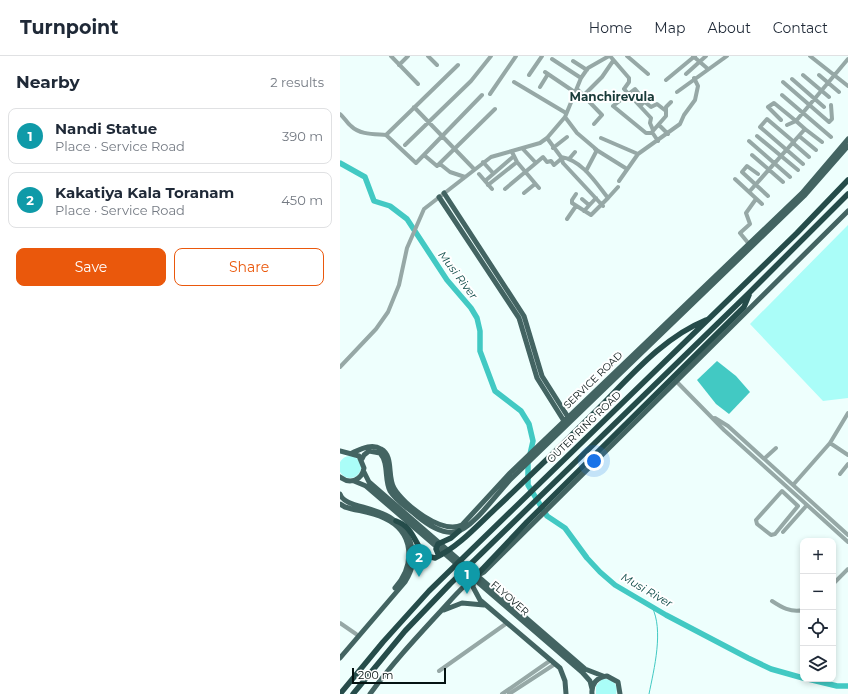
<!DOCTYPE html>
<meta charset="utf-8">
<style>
:root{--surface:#fff;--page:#f2f2f3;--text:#1f2937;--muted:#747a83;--line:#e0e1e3;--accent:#ea580c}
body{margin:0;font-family:Montserrat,sans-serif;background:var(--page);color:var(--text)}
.controls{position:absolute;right:12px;bottom:12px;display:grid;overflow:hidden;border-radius:8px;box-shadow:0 2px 6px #0003}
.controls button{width:36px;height:36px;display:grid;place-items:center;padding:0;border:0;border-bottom:1px solid var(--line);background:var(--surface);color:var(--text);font:20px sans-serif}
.scale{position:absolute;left:12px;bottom:10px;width:94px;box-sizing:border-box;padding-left:4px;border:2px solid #041312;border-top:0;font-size:11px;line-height:14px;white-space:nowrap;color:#041312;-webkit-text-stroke:3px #fff;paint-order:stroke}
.you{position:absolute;left:254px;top:405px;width:14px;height:14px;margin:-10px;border:3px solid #fff;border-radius:50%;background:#1a73e8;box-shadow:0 0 0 6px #1a73e833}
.badge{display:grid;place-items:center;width:26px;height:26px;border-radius:50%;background:var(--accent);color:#fff;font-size:13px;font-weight:700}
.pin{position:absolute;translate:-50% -33px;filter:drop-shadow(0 1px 2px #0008)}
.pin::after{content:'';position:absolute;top:21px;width:14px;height:12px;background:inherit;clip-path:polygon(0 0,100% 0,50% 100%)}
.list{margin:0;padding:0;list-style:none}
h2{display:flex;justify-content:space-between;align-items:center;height:52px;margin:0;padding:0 16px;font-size:17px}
h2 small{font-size:13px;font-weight:400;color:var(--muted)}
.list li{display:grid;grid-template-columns:26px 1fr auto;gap:12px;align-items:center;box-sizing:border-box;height:56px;margin:0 8px 8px;padding:0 8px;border:1px solid var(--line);border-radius:8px}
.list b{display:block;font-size:15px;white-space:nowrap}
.list p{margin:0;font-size:13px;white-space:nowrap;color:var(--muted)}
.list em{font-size:13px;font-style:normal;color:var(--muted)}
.actions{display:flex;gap:8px;padding:12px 16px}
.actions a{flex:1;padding:9px 0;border:1px solid var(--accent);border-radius:8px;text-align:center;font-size:14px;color:var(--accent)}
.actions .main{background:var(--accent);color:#fff}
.icon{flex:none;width:22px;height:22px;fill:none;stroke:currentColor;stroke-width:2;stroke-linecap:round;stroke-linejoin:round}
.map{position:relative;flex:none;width:508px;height:638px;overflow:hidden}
header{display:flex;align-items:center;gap:24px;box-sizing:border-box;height:56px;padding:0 20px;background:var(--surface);border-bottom:1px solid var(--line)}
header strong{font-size:19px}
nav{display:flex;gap:22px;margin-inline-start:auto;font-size:14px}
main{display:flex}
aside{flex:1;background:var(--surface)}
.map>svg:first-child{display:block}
.green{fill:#aafdf8}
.water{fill:#42c9c3}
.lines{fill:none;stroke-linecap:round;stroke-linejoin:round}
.stream{stroke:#42c9c3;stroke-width:1}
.river{stroke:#42c9c3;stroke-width:5.5}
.minor{stroke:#96a8a6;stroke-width:4}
.major{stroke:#436462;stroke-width:5}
.highway{stroke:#254c4a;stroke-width:5.5}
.labels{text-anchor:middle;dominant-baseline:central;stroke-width:4;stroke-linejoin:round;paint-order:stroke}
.street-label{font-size:10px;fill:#041312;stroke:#fff}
.water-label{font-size:11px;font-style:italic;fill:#0b4845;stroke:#fff}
.quarter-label{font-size:12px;font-weight:bold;fill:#193b39;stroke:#fff}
</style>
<header>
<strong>Turnpoint</strong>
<nav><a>Home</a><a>Map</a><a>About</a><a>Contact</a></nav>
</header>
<main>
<aside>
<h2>Nearby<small>2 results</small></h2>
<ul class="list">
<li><span class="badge" style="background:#0f9aa8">1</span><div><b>Nandi Statue</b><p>Place · Service Road</p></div><em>390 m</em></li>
<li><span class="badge" style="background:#0f9aa8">2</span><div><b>Kakatiya Kala Toranam</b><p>Place · Service Road</p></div><em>450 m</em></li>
</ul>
<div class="actions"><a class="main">Save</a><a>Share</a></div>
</aside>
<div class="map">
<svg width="508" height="638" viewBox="0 0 508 638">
<rect width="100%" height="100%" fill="#eefffd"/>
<path class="green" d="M508,169V342L483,345L410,268Z
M-1 411a11 11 0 1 1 22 0a11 11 0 1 1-22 0Z
M262,623C272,622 279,628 276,638H256V630Z"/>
<path class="water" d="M377,305L396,320L410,336L389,358L376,348L357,324Z"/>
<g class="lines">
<path class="stream" d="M309,638C314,613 324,574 312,551"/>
<path class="river" d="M0,107L25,121L34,145L50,150L67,163L107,224L131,252L137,262L140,275V295L155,335L181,355L189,368L193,385L188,407V429L207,460L225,472L247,502L260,516L275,529L326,559L408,602L431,613L463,622
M468,623L497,630H508"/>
<path class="minor" d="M51,0L78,28
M88,0L97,9
M270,0L289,22V26L284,33L311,62L310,67L313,74
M287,0L308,18
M353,0L368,13
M470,0L508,30
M212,3L241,22
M233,5L247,14
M59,9L68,0
M118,9L46,79L76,107L142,39
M205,16L236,37
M346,18L366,0
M189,19L202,0
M463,19L489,41
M479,19L499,36
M452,23L484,51
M326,24L355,0
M174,26L226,57
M443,26L489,66L492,63L491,49
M200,31L208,18
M237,33L262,59L254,68
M337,36L387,0
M150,38L176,0
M244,39L262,21L273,5
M442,39L491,81
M305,46L311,51L317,48L326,55
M301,49L305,45L295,33L273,50L306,77H312
M74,51L134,113
M0,58C4,61 7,67 11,70C20,79 35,78 46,79
M225,61L237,77L257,94L246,115
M441,64L428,51L434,47L456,65L447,69
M319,69L328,78
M465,73L482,86
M417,80L458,114
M459,80L476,94
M207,82L221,101L223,107L263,150
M261,82L298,98L340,68L344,59L355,44L358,30L354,22
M318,85L312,76L326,60V51L331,46
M409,85L450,121
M454,86L427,63L420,71L463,108
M453,87L469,101
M65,89L131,25L151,0
M213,92L227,81
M255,93L287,113
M172,96L177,106L199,132
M84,99L97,110L155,53
M412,99L443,126
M221,101C242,104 256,127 268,142L251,159L232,147V144L236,138
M229,103L235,96
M143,106L153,117
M196,107L203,101L207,106L211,105L214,109L221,103
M100,108L110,116L125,121
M139,118L152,133
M418,118L407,110L402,116L428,140
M395,123L422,148
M145,125L174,100
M279,125L298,98
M148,129L177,106
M165,133L196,107L182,92
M409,136L465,73L456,65L508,3
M184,137L195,128
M268,142L278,131
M242,143L249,149
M244,155L256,142
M227,163L236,150
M409,188L400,177L410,168L406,157L416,143
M0,311L36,273L48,256L59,229L67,192L84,153L151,101L200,87L207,82L225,61L241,22L248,12L269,0
M336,325L384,374L508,486
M375,362L388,370L508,479
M490,387L508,399
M425,402L436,392
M500,418L508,408
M453,429L490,387L508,357
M442,435L458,450L435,478L431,479L417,468L416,464Z
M443,476L467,449
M493,528L508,513
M432,545C441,551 451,557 463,554
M0,567L16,578
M99,615L167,567
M162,638L211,604
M169,638L215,608"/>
<path class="major" d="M104,137L184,260L202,320L228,361
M99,141L179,262L197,322L224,365
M0,395L19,400L24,412C22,424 10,429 0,421
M12,397C21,393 32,387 41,393C54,400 47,420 54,432C63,448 102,479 122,469L170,417L462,137L508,83
M22,403L24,399L29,395L40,397C49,407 44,423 50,435C56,445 68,452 77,460C87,468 102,479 116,476C134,472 159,434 173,421L464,140L508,90
M24,416L29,426L245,613L263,620
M14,425L26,430L242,616L250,625L252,633
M0,438C6,456 55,446 70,485C76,501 73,513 65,526L0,602
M0,448L5,451C18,455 31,456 44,462C75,476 75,509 55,532
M134,522L133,531L140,544L220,612L225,625L226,638
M104,554L122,547L144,549
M30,638C51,609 75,583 99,557C113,542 126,525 144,516L508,155
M252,638C251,628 257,621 267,620L278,626L280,638"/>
<path class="highway" d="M56,465C79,473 73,498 95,502C118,491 136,471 154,454C189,421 223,388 257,354C290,321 322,282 366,264
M99,500L96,493L98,488L111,482L119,475
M135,521L187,466L404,251L409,239
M0,638L43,586L89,535L457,177L508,124
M13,638L65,575L110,528L409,237L508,138"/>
</g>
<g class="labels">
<g class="street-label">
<text transform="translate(253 324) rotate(-44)">SERVICE ROAD</text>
<text transform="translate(244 371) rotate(-44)">OUTER RING ROAD</text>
<text transform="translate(170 542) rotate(41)">FLYOVER</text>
</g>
<g class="water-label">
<text transform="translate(118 219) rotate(53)">Musi River</text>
<text transform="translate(307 534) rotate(30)">Musi River</text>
</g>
<g class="quarter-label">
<text x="272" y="40">Manchirevula</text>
</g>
</g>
</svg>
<div class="controls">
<button>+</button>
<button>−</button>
<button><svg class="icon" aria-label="locate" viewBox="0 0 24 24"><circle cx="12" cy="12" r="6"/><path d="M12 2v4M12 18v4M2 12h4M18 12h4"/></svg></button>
<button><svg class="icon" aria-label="layers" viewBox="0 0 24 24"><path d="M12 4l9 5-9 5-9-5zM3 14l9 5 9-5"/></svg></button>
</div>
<div class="scale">200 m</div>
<div class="you"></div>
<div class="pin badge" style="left:127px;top:538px;background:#0f9aa8">1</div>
<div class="pin badge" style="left:79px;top:521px;background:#0f9aa8">2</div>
</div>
</main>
